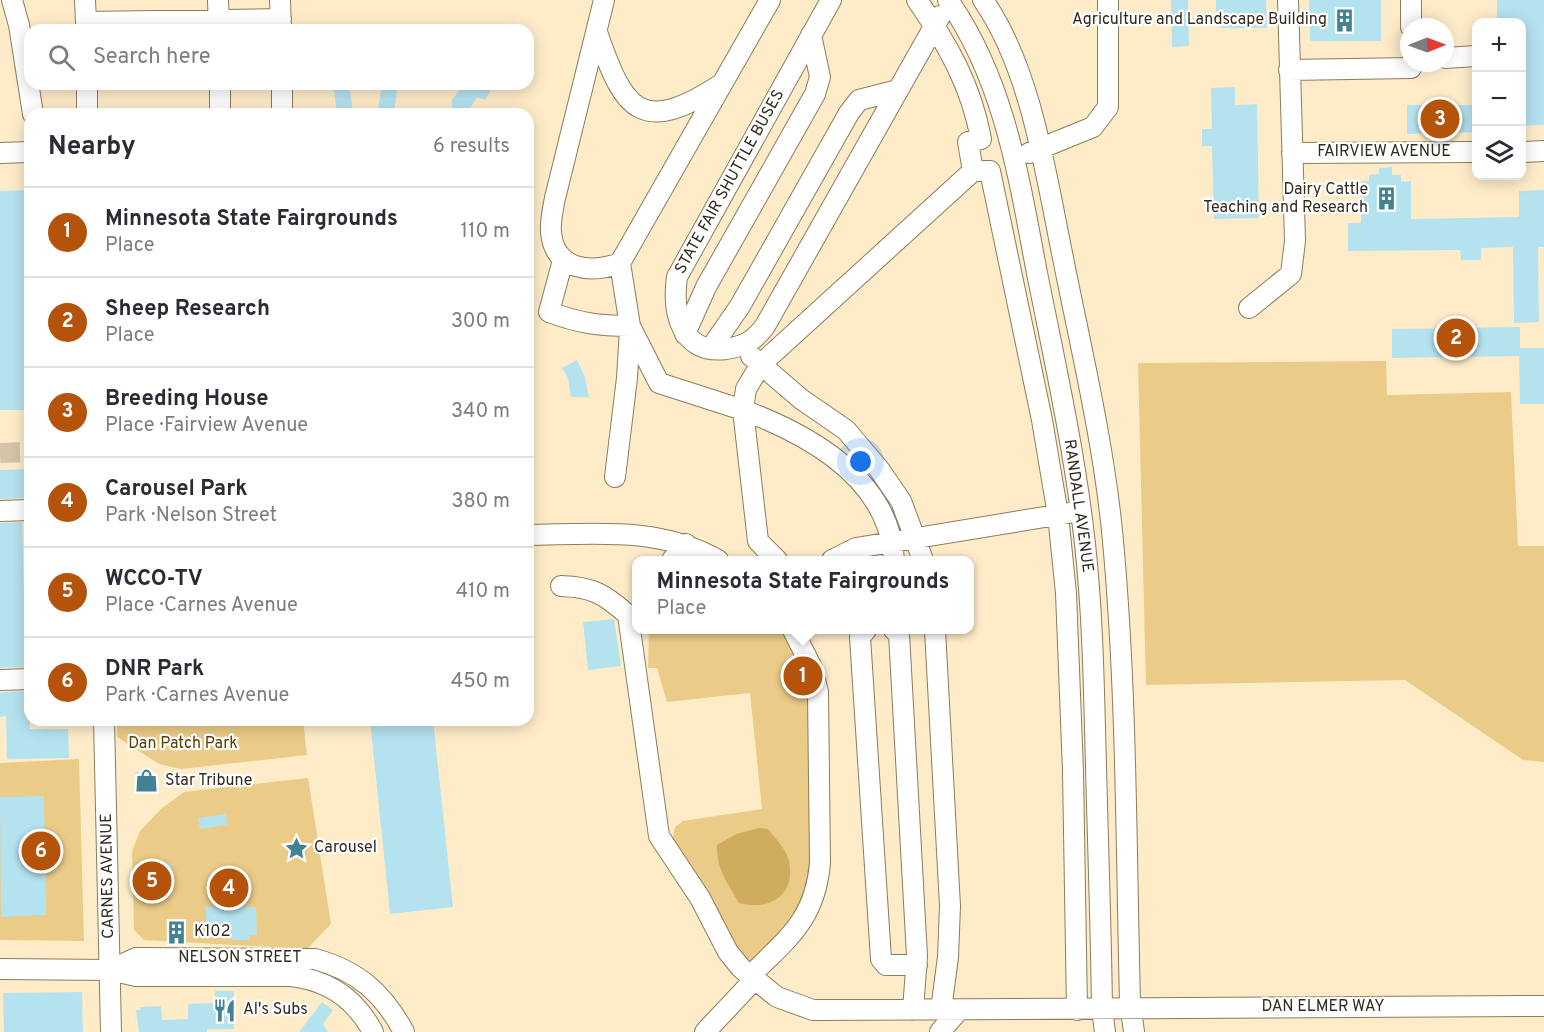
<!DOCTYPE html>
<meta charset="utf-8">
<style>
:root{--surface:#fff;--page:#f7f7f7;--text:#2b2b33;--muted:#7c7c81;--line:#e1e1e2;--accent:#b45309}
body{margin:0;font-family:Overpass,sans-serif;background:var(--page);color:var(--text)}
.controls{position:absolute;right:18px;top:18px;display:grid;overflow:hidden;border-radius:12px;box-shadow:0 3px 15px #0003}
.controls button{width:54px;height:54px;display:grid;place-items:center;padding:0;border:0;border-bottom:2px solid var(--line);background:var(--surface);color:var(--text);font:30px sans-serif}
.compass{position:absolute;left:1400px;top:18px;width:54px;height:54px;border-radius:50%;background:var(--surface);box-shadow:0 3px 15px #0003;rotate:89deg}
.you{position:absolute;left:861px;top:462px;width:21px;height:21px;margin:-15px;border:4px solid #fff;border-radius:50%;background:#1a73e8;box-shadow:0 0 0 9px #1a73e833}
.badge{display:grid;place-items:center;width:39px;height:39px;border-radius:50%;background:var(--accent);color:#fff;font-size:20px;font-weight:700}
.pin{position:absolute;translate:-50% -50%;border:3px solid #fff;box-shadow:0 2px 6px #0006}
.popup{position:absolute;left:632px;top:556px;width:342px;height:78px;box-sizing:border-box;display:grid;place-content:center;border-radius:12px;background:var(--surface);filter:drop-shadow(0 2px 4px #0005);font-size:20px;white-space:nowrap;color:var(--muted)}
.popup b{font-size:22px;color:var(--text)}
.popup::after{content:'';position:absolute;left:50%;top:100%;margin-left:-12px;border:12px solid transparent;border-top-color:var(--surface)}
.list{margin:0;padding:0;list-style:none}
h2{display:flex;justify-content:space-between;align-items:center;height:78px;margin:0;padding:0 24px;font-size:26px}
h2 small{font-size:20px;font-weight:400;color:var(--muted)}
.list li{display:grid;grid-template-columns:39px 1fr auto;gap:18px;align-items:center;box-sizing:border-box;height:90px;padding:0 24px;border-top:2px solid var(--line)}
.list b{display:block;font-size:22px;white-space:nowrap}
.list p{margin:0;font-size:20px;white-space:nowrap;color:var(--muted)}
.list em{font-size:20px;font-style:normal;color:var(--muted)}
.icon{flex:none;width:33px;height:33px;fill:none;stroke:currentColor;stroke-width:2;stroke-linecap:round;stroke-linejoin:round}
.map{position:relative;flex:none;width:1544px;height:1032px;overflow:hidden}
.search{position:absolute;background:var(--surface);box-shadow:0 3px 15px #0003;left:24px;top:24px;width:510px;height:66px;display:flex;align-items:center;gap:15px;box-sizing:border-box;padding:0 21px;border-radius:18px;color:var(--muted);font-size:22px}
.panel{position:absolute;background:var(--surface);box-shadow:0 3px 15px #0003;left:24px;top:108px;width:510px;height:618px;border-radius:18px}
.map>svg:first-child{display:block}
.green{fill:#ebcb88}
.water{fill:#d0ac5f}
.building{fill:#b5e2ef}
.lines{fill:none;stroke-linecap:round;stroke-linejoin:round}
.minor-tunnel{stroke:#d5c5a7;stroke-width:20;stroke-dasharray:20 10;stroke-linecap:butt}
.minor-casing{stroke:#8b7c5c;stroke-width:22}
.minor{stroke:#fff;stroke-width:20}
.labels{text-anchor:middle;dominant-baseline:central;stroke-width:4.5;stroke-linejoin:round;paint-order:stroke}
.poi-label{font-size:16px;fill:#312a1d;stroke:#fff;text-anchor:start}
.street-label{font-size:16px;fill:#312a1d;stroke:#fff}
.park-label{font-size:16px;fill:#594100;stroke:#fff}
</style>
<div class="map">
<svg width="1544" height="1032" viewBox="0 0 1544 1032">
<rect width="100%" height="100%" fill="#feecc9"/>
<path class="green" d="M1386,361L1387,395L1511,392L1518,546H1544V762L1523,760L1405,680L1146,685L1138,363Z
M649,630H782C797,649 804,672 810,695L813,880L803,910L752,962L748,963L735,950L673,837L675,827L683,821L762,809L750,693L667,702L657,668H648Z
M117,720H303L307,755L181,769L159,764L117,737Z
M79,759L84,941L0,940V763Z
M308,778L331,924L307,949L144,940L134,930L132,851L140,831L161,809L184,792Z"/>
<path class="water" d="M759,828L768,829C776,839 786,849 789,861C796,896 769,911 739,903C728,884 716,868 717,845L736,834Z"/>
<path class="building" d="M1171,0H1188L1189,46L1172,47Z
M1216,0H1266L1267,28H1220V11L1216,12Z
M1309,0H1381V41H1310Z
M1497,0H1544V125L1521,126V22H1497Z
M333,84H349L353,111L337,113Z
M382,84H398L394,112L378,110Z
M464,84H494L485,100L477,97L467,113L456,114L452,108V100Z
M1235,87V105L1257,104L1259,218L1214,219L1212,146H1202V129H1212L1211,88Z
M1407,105H1473L1475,132L1407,134Z
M1392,167V175H1401V182L1411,181V219L1519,217V191L1544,190V247H1538L1539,322L1514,323L1513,247L1481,248V260H1461L1460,250L1348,251V223H1361V181H1369V175L1379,174V168Z
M30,190V410H0V191Z
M1520,327V348H1544V404H1520L1519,356L1392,358V329Z
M577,360L585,377L589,397H571L568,378L562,368Z
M30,469V498L0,499V470Z
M22,522L26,667L0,668V523Z
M614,619L621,666L588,670L583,622Z
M30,691V729H68L69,758L7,759L6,716L0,717V692Z
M370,720H433L453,907L390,914Z
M135,772H146L154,776L155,786L147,791H136Z
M44,796L46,915L1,917L0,797Z
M226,814L227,825L200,829L198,818Z
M171,863V896H141L133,890V872L140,864Z
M206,907H256L257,935H249V940H232V934H223V923L206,924Z
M168,923H185V941H168Z
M215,991H234V1029H207V1032H139L136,1010H140V1007L161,1006L162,1020L188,1019V1004L215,1003Z
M82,992L83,1032H4L3,993Z
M322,1002L333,1010L323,1024L328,1032H299Z"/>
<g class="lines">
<path class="minor-tunnel" d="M0,453L30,452"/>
<defs>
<path id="minor" d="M12,0L19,25L33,114
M85,0L86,22
M218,0L219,30
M280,0L281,30
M604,0L555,198C553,209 550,221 551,232C554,270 590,274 620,263L770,0
M831,0L677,277C672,312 681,355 726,349C745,346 754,341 765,326L940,16
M917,0C948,45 971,85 981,139L968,142L973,171H990L1042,420L1058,515L1066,593L1073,771L1077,1010
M948,0C1005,81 1019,179 1037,273C1055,363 1075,453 1085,544C1093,617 1094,692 1096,766C1098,847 1101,928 1102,1009L1105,1032
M983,0C1030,67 1045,169 1061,248C1080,345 1104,442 1113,541C1127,694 1126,848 1130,1002L1134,1032
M1411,27V0
M86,30V22L281,19
M597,32C624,111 641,136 720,85
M1445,58L1476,56
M1289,70L1411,68V63
M87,84V114
M220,84V114
M282,84V114
M1522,152L1544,151
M0,153L30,152
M1029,153L1093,127L1108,107V0
M1292,153L1476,152
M563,260L549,312C579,323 598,326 630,326L620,263
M1249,308L1291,274L1295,241L1288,0
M630,326L659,383L743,410L746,389L761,364L973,171
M685,334L706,287L815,94L820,77L811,35
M711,348L740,306L849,113L859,100L898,90
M751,356L801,399L846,430L879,469L901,501L923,560
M615,477L627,378L630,329
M0,511L30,510
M528,535C594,534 659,526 718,560
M672,560L686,544
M777,560L758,541L743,410C810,435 890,480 894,560
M832,560L856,548L1069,513
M561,586C593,587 604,594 628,615L659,836L700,898L728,952L741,968L777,997L813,1010L1544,1006
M866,630L860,637L881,959L886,965H917
M894,630L899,634L917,956L913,1010
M935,630L950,906L948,957L941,1010
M0,680L30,679
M104,720L111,1032
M0,969L110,970L136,976H291C328,980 355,998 373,1032
M110,970L136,958L315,959C358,971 383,993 404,1032
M750,976C788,938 815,920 820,863L818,692L812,668L793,630
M705,1032L754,980
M940,1032L958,1011"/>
</defs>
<use href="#minor" class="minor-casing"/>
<use href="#minor" class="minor"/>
</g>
<defs>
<symbol id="building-bare" viewBox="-9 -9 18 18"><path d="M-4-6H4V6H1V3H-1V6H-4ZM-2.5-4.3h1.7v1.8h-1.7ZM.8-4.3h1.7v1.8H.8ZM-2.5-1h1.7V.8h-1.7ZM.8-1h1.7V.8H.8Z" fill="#418294" stroke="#fff" stroke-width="2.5" paint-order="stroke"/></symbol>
<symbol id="shop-bare" viewBox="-9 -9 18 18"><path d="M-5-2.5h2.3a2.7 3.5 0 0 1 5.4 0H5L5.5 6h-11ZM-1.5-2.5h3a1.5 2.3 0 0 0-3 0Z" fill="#418294" stroke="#fff" stroke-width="2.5" paint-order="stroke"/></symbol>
<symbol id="sight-bare" viewBox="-9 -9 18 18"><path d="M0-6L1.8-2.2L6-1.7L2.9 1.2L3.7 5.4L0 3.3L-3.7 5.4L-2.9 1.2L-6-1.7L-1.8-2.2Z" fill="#418294" stroke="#fff" stroke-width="2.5" paint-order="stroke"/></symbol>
<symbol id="restaurant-bare" viewBox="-9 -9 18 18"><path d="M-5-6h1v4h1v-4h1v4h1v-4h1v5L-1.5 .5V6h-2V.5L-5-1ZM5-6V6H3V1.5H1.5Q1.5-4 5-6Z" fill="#418294" stroke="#fff" stroke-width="2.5" paint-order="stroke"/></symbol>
</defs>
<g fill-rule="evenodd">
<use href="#building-bare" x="1328" y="4" width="33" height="33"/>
<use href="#building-bare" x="1370" y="182" width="33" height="33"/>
<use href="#shop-bare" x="130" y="764" width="33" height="33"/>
<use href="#sight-bare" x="280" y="832" width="33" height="33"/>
<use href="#building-bare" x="160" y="916" width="33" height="33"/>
<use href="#restaurant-bare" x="208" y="994" width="33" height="33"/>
</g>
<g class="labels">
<g class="poi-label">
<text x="1327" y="20" text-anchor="end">Agriculture and Landscape Building</text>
<text x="1368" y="190" text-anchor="end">Dairy Cattle<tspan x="1368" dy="18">Teaching and Research</tspan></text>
<text x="165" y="781">Star Tribune</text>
<text x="314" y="848">Carousel</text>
<text x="194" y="932">K102</text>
<text x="243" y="1010">Al's Subs</text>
</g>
<g class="street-label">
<text x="1384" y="152">FAIRVIEW AVENUE</text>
<text transform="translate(730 182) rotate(-61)">STATE FAIR SHUTTLE BUSES</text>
<text transform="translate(1078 506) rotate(82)">RANDALL AVENUE</text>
<text transform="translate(108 876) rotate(-91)">CARNES AVENUE</text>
<text x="240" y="958">NELSON STREET</text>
<text x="1323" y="1007">DAN ELMER WAY</text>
</g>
<g class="park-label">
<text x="183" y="744">Dan Patch Park</text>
</g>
</g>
</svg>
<div class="controls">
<button>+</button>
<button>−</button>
<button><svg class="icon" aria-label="layers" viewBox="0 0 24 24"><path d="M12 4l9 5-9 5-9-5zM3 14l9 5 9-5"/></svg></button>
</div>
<svg class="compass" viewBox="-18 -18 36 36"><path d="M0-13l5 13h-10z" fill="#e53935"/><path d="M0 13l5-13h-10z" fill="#7c7c81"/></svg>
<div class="you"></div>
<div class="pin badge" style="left:803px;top:676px">1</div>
<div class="popup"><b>Minnesota State Fairgrounds</b>Place</div>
<div class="pin badge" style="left:1456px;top:338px">2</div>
<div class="pin badge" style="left:1440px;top:119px">3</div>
<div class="pin badge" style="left:229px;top:888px">4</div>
<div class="pin badge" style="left:152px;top:881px">5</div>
<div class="pin badge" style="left:41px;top:851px">6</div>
<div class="search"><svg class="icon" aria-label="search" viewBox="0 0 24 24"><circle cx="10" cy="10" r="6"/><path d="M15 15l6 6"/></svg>Search here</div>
<section class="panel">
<h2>Nearby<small>6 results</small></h2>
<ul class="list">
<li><span class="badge">1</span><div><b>Minnesota State Fairgrounds</b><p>Place</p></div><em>110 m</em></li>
<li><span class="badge">2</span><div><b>Sheep Research</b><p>Place</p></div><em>300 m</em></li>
<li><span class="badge">3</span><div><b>Breeding House</b><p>Place · Fairview Avenue</p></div><em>340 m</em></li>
<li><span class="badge">4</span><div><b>Carousel Park</b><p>Park · Nelson Street</p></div><em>380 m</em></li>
<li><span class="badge">5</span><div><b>WCCO-TV</b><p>Place · Carnes Avenue</p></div><em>410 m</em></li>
<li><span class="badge">6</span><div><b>DNR Park</b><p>Park · Carnes Avenue</p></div><em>450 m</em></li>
</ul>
</section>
</div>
